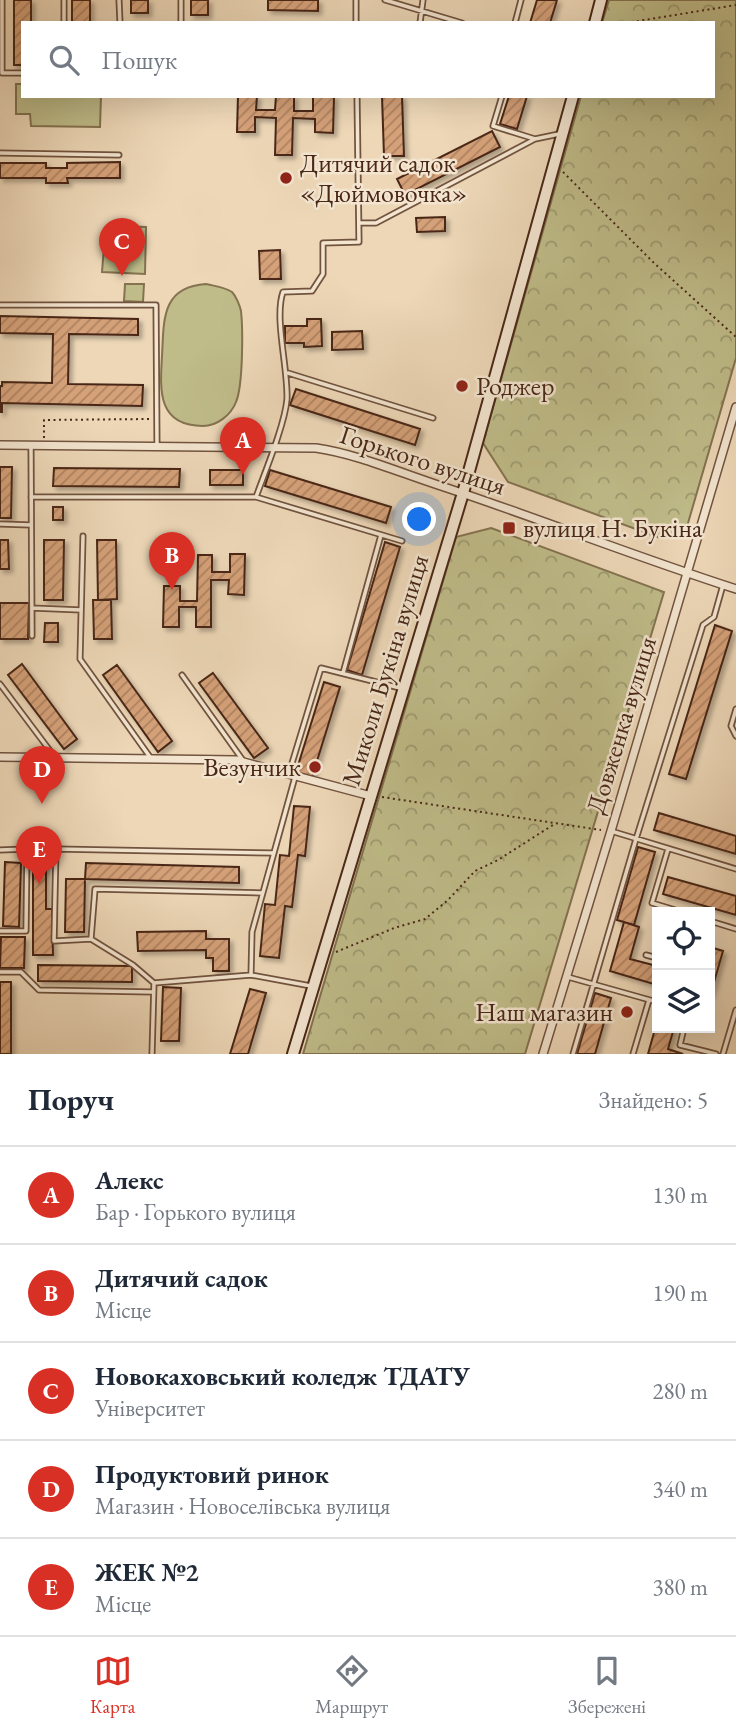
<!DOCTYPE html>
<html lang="uk">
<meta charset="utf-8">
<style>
:root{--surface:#fff;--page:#f6f6f7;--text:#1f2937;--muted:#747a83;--line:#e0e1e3;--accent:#d93025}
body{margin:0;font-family:"EB Garamond",serif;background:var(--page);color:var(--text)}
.controls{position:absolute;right:21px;bottom:21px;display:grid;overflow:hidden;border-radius:0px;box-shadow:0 7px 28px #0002}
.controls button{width:63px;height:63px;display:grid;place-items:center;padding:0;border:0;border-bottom:2px solid var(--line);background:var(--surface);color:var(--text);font:35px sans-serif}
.you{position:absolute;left:420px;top:520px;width:24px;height:24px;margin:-18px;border:5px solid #fff;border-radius:50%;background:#1a73e8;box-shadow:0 0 0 10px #1a73e833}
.badge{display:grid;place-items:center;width:46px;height:46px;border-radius:50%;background:var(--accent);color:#fff;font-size:23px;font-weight:700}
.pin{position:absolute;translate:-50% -58px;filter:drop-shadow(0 2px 4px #0008)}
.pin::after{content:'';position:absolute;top:37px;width:24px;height:21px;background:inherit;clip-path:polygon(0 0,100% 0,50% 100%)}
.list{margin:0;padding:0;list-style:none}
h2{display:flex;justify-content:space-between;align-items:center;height:91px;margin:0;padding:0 28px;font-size:30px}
h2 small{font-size:23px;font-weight:400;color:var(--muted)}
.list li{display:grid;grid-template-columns:46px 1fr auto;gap:21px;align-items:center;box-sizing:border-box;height:98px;padding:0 28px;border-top:2px solid var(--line)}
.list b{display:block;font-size:26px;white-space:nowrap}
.list p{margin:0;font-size:23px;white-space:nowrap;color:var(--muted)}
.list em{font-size:23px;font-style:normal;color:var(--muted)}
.icon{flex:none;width:38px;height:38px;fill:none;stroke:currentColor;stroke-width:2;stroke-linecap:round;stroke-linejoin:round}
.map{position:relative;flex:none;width:736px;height:1054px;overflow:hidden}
.search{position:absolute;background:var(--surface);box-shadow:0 7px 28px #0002;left:21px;right:21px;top:21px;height:77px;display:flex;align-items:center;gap:18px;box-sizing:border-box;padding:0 24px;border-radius:0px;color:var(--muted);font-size:26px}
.sheet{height:581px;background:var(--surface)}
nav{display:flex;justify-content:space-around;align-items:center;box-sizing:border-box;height:98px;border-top:2px solid var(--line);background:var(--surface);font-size:19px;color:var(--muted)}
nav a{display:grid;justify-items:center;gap:4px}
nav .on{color:var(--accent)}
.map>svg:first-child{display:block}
.forest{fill:url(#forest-crowns);stroke:#847250;stroke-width:2}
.pitch{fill:#bfbc89;stroke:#847250;stroke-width:2}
.building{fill:url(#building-hatch);stroke:#482717;stroke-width:2;filter:url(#shadow)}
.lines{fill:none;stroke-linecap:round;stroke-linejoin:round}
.lane-casing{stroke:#71533f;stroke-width:7}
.street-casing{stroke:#71533f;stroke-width:10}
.secondary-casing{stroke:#482717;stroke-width:14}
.path{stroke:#482717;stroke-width:2;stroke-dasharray:2 3.5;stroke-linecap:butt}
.lane{stroke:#f3e5d0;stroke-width:3.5}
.street{stroke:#f3e5d0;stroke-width:7}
.secondary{stroke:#f3e5d0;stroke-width:10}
.poi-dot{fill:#8f2418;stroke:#f3e5d0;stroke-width:2.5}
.labels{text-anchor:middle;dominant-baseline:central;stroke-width:5;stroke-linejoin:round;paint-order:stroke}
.poi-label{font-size:26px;fill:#482717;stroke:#f3e5d0;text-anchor:start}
.street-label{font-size:26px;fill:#482717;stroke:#f3e5d0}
</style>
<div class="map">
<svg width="736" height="1054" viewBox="0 0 736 1054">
<defs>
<pattern id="forest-crowns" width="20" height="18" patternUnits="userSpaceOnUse" patternTransform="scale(1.75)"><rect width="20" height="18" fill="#bfbc89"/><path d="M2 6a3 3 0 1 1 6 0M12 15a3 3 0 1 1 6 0" fill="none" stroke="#9d996f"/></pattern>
<pattern id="building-hatch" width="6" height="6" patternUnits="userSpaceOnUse" patternTransform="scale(1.75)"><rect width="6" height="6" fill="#d5a179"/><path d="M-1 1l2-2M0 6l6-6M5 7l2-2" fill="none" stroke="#af8362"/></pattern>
<filter id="shadow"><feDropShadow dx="3.5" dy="3.5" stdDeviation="2" flood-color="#0004"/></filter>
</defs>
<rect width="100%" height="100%" fill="#edd7b7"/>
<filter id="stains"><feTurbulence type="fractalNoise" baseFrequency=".00286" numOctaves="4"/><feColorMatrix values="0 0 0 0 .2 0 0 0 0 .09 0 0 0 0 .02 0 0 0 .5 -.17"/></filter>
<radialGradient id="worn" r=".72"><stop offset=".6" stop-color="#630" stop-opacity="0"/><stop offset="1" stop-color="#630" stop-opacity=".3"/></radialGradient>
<path class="forest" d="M609,0H736V358L686,530L660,538L508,482L483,443L581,96H713V23H602Z
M491,528L664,592L525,1054H303L456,537Z"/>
<path class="pitch" d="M16,84H23V96H101L100,127L31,126L30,114H16Z
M116,226L146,227L145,274L102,272L104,247H115Z
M125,284H144L143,302L124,301Z
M206,284C214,286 225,287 232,292C236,296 240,306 241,311C243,330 243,386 236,402C231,415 217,426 203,426C157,426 160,390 162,356C164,320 161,287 206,284Z"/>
<path class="building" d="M14,0H31V23H23V65H14Z
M72,0H90V23H72Z
M131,0H148V13H131Z
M191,0H208V15H191Z
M268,0H318V11L268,10Z
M537,0H557L550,23H530Z
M238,96H257L256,110H275L276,96H294V111H313V96H334L333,133L315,132V119L293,118L292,155H275L276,118L255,117V132H237Z
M382,96H402L404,156H384Z
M509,96H527L517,129L500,124Z
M492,131L500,147L405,195L397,179Z
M120,162V178H67L68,183H46V178H0V163H46V168H67V163Z
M445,217V231L417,232L416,218Z
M280,250L281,279H260L259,251Z
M0,316L138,319V335L69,334L68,384L143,385L142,406L2,403V412H0V386H2V382L52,383L53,334L0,333Z
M307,319H321L322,346L304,347V343H285V326H307Z
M362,331L363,349L332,350V332Z
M296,389L420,429L415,445L290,405Z
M0,467H12L11,518H0Z
M54,468L180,469L179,487L53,486Z
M210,470H243V485H210Z
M270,470L391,507L386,523L265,486Z
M53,507H63V520H53Z
M0,540H8L9,569H0Z
M44,540H64L63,600H44Z
M97,540H116L117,599L98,600Z
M385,542L400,547L362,675L347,670Z
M230,554H245L244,595L228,594L229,580H211V627H196V607H179V627H163L164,586H180V601H197L198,555H212V572H230Z
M93,600H111L112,639H94Z
M0,603H29L28,639H0Z
M45,623H58V642H44Z
M715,625L732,631L686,779L669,774Z
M22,664L77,739L64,749L8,675Z
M117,665L172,741L158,752L103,675Z
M213,673L268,748L254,758L199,683Z
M324,682L340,687L312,777L296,772Z
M294,806L310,807L305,856L298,855L292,907L285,906L279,958L260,956L265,904L275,905L280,855L289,856Z
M659,813L736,836V854L654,830Z
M638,847L655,852L634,925L617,920Z
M33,859H46V909H52L53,955H33Z
M5,862L21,863L19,927L3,926Z
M86,863L239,867V883L85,879Z
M668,877L736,896V915L663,894Z
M66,879H85L84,932H65Z
M624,922L639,927L630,959L657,966V985L610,971Z
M206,931V939H229V971H213V958H206V950L138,951L137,932Z
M1,937H25L24,968H0Z
M710,947L723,951L710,996Z
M38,965L132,966V982L38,981Z
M0,982H11V1054H0Z
M163,987L181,988L179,1041H161Z
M250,989L266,993L248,1054H230Z
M595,993L611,998L595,1054H577Z
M657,1022V1028H674L668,1049L683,1054H648Z"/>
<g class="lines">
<defs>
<path id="lane" d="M119,0L120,23
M181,0V23
M356,0V23
M385,0L462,23
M64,23V0
M420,23L423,0
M515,23L521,0
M2,73V0
M2,73H23
M502,96L493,126L535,139
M0,153L119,155
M359,223H376L535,139L559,134
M0,305H156L157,446
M288,373L433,418
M31,446L32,636
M31,497H256L402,541
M256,497C265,472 285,424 287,399C288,367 274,318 283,292L312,291L323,274V243L359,242L357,96
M0,524L31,525
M83,536L80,659L150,757
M32,608L81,610
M343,673L381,535
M182,675L242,759
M0,684L54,756
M736,709L731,726L736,736
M289,773L321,668L400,688
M295,777L252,932L251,975L311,986
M611,831L736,869
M668,849L652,903L682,912
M0,850L27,849L26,931H0
M710,921L736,929
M91,939L95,889L262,893
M646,955L657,958
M0,972H21L39,990L153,992
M568,977L657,1002
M154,983L251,975
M684,1028L680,1045L716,1054
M152,1054L154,983L133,965L91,939L54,941L56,849L273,853
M573,1054L636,839L703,625L714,617L723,585
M633,1054L649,1000
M723,1054L736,1010"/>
<path id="street" d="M0,445L316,448C357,454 398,472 438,485C538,518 636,557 736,589
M0,757L236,760L371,796
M543,1054L611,831L736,407"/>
<path id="secondary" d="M595,23L601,0
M293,1054L463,493L573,96"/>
</defs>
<use href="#lane" class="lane-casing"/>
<use href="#street" class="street-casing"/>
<use href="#secondary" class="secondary-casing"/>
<path class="path" d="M626,23L736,5
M563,172L654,263L736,337
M44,438V420L150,419
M382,797L601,830
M336,952L394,928L425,919L448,900L475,871L498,860L556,823"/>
<use href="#lane" class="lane"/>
<use href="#street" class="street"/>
<use href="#secondary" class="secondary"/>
</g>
<g class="poi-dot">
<circle cx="286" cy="178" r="7"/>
<circle cx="462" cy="386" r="7"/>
<rect x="502" y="521" width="14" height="14" rx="3.5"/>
<circle cx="315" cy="767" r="7"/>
<circle cx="627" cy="1012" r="7"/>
</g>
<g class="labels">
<g class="poi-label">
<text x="300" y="163">Дитячий садок<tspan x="300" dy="30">«Дюймовочка»</tspan></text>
<text x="476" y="386">Роджер</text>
<text x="523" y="528">вулиця Н. Букіна</text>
<text x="301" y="767" text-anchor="end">Везунчик</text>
<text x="613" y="1012" text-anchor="end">Наш магазин</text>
</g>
<g class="street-label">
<text transform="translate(423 460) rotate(18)">Горького вулиця</text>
<text transform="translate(385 670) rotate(-73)">Миколи Букіна вулиця</text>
<text transform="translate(621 725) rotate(-73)">Довженка вулиця</text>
</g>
</g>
<rect width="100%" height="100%" filter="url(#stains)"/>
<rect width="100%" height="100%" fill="url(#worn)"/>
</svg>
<div class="controls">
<button><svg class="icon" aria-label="locate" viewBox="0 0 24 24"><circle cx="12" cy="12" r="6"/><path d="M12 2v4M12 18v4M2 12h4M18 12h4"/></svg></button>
<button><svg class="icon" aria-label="layers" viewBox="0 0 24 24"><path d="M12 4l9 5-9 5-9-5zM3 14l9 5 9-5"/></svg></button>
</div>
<div class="you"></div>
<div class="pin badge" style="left:243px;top:475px">A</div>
<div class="pin badge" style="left:172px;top:590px">B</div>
<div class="pin badge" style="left:122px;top:276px">C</div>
<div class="pin badge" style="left:42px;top:804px">D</div>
<div class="pin badge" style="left:39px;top:884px">E</div>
<div class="search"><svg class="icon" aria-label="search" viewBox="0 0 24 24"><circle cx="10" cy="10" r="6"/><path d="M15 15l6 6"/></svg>Пошук</div>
</div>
<section class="sheet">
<h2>Поруч<small>Знайдено: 5</small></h2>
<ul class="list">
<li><span class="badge">A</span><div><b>Алекс</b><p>Бар · Горького вулиця</p></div><em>130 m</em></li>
<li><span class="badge">B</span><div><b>Дитячий садок</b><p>Місце</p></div><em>190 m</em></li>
<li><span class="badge">C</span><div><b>Новокаховський коледж ТДАТУ</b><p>Університет</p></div><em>280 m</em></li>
<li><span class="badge">D</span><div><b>Продуктовий ринок</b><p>Магазин · Новоселівська вулиця</p></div><em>340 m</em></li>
<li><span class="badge">E</span><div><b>ЖЕК №2</b><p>Місце</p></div><em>380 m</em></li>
</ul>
</section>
<nav>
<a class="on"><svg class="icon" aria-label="map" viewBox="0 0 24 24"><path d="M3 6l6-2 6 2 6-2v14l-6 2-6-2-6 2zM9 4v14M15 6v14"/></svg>Карта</a>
<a><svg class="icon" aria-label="directions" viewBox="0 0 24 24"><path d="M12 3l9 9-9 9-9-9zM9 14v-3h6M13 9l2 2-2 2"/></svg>Маршрут</a>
<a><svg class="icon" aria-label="saved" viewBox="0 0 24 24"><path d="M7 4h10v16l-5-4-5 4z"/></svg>Збережені</a>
</nav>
